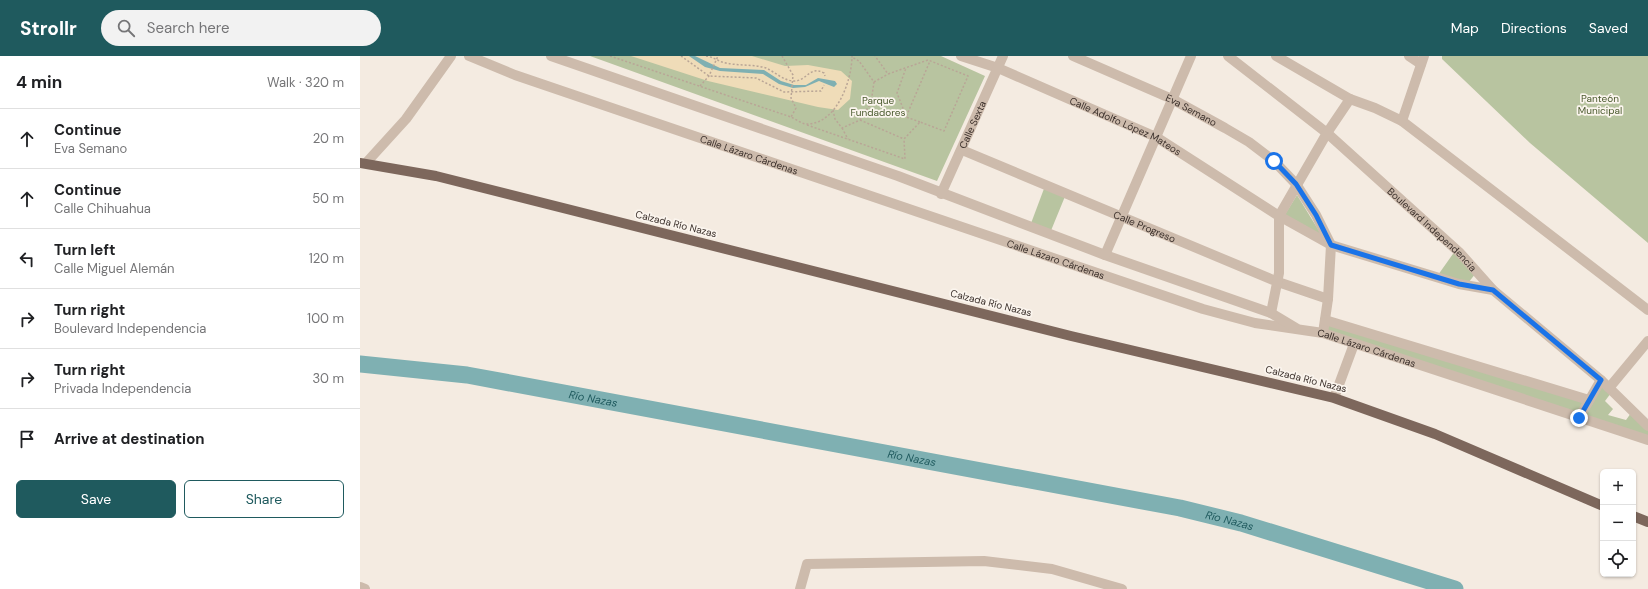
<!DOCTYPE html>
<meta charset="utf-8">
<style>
:root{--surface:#fff;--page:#f2f2f2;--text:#202124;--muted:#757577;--line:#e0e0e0;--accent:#1f5a5e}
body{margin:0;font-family:"DM Sans",sans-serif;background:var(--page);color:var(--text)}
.controls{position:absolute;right:12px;bottom:12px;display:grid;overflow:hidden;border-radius:6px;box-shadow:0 1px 3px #0004}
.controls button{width:36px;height:36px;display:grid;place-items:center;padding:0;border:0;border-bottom:1px solid var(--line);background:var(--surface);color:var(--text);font:20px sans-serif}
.stop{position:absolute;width:12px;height:12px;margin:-9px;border:3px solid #1a73e8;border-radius:50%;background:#fff}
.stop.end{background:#1a73e8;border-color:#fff;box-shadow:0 1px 4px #0008}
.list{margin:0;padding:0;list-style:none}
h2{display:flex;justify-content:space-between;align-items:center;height:52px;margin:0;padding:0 16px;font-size:17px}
h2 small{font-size:13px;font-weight:400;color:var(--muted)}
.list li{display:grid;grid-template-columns:26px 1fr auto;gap:12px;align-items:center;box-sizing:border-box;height:60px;padding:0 16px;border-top:1px solid var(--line)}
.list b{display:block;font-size:15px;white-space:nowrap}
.list p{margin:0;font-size:13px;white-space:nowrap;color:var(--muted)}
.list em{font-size:13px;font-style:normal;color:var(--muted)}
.actions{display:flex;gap:8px;padding:12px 16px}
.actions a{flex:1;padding:9px 0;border:1px solid var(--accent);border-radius:6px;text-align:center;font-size:14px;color:var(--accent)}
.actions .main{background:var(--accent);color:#fff}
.icon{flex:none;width:22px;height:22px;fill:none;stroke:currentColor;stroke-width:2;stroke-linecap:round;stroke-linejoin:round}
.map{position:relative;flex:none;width:1288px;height:533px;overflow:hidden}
header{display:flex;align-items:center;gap:24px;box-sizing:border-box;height:56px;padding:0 20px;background:var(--accent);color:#fff}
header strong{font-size:19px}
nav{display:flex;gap:22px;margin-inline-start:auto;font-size:14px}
.search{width:280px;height:36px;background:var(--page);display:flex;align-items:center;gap:10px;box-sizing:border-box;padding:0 14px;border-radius:22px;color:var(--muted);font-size:15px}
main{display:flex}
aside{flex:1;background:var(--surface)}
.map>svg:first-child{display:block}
.green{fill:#b8c4a0}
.sand{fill:#efdcb8}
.water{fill:#7fb0b2}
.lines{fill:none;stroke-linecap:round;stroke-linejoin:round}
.river{stroke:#7fb0b2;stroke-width:17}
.path{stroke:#b9a596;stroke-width:1.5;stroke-dasharray:2 2;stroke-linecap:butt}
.minor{stroke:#cdbbac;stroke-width:10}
.major{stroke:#7d675c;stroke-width:10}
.route{stroke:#1a73e8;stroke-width:5}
.labels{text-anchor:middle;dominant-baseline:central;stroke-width:3.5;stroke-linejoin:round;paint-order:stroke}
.park-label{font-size:10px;fill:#4a5a2e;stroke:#fbf5ee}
.street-label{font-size:10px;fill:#3b302b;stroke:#fbf5ee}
.water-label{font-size:11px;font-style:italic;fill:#1f5a5e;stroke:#fbf5ee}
</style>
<header>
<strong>Strollr</strong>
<div class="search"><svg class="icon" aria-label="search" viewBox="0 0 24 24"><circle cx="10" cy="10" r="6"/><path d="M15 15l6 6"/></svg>Search here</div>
<nav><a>Map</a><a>Directions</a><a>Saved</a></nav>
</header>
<main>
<aside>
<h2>4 min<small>Walk · 320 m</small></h2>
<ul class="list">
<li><svg class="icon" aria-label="ahead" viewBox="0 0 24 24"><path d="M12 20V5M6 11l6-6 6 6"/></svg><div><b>Continue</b><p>Eva Semano</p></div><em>20 m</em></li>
<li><svg class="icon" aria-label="ahead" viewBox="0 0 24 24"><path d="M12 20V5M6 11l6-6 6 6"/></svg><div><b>Continue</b><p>Calle Chihuahua</p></div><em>50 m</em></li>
<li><svg class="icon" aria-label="left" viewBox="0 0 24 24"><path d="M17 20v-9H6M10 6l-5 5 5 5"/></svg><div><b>Turn left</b><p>Calle Miguel Alemán</p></div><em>120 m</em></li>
<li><svg class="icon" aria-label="right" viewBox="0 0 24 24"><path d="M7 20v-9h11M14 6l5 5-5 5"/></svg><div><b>Turn right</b><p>Boulevard Independencia</p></div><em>100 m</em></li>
<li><svg class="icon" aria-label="right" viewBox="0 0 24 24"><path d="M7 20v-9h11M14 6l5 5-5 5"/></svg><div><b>Turn right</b><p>Privada Independencia</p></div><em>30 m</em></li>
<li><svg class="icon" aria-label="arrive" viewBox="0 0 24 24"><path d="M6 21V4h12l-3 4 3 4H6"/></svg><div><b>Arrive at destination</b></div></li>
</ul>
<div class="actions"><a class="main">Save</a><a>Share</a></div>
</aside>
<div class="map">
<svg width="1288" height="533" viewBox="0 0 1288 533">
<rect width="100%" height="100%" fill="#f4ebe1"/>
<path class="green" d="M230,0H581L625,20L577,125Z
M1082,0H1288V187L1170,87L1082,3Z
M685,130L706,138L690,177L670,170Z
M937,139L964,183L924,160Z
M1095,195L1116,217L1108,227L1078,219Z
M969,266L1228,345L1219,362L967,278Z
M1240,327L1251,337L1245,345L1253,353L1248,359L1266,364L1271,357L1288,373V383L1223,361Z"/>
<path class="sand" d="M271,0H392L425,10L448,9L481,15L492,25L490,43L478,54L458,51L348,25Z"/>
<path class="water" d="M329,0H335L360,12L404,14L421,25L434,29H446L458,22L475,25L477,28L474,31L459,25L445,31L433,32L419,28L403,18L360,15L345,11Z"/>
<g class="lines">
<path class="river" id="s1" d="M0,308L107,319L820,452L881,467L1095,533"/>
<path class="path" d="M250,0L431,61C436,63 443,69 448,68C477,67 492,24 492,0
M321,0L349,20L396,22L424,36L461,35L464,29
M346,0C354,1 359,6 366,7C379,10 393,8 406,12C415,16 424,25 434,25C447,25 450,9 464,17L465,20
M422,0L433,19L431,42L436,52L431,61
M514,26L528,18
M340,30L349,20L358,0
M473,54L475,63L482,72L500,64L511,47L514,26L499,5L492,1
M546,60L537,37L546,12
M500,64L544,83
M560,66L546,61L570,5
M447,69L545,103L544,83L560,66L584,75L608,20L568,4L528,18L515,0
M482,72L488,83"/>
<g class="minor">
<path id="s2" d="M109,0L155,19L843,253L895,267L963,277L1288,384"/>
<path d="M191,0L538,120L745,199L911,257L936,272"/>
<path id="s3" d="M601,0L638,12L796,81L919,160L971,189L1099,228L1133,234"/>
<path id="s4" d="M713,0L812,43L865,72L889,86L914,105L936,128L956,159L971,189L968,243L963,277"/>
<path id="s5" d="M868,0L967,77L1100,197L1133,234L1241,324L1288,370"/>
<path d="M916,0L990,43L1015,52L1042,65L1288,254"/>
<path d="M1049,0L1061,8"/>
<path d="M1042,65L1064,0"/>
<path id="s6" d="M602,94L918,226L968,243"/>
<path d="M6,107L46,63L91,0"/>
<path id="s7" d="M581,138L643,0"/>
<path d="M745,199L831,0"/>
<path d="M911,257L919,217V160L967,77L990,43"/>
<path d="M965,264L1229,344"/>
<path d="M1249,332L1288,285"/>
<path d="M974,342L994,288"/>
<path d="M1219,362L1241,324"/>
<path d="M0,531L5,533"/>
<path d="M440,533L447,508L624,505L692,513L762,533"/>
</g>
<path class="major" d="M0,107L76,120L711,280L974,342L1075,378L1243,450
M1273,460L1288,466"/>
</g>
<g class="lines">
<path class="route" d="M914,105L936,128L956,159L971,189L1099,228L1133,234L1241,324L1219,362"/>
</g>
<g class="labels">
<g class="park-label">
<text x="1240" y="42">Panteón<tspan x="1240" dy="12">Municipal</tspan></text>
<text x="518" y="44">Parque<tspan x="518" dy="12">Fundadores</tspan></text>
</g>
<g class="street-label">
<text stroke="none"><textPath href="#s4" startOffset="130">Eva Semano</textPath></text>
<text stroke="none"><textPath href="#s7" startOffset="76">Calle Sexta</textPath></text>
<text stroke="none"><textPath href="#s3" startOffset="179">Calle Adolfo López Mateos</textPath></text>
<text stroke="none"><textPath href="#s2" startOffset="297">Calle Lázaro Cárdenas</textPath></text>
<text transform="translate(316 168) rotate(14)">Calzada Río Nazas</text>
<text stroke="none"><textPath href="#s6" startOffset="198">Calle Progreso</textPath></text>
<text stroke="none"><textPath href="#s5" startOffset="268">Boulevard Independencia</textPath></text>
<text stroke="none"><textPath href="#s2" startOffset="621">Calle Lázaro Cárdenas</textPath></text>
<text transform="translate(631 247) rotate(14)">Calzada Río Nazas</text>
<text stroke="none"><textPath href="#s2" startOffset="945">Calle Lázaro Cárdenas</textPath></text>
<text transform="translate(946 323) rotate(14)">Calzada Río Nazas</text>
</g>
<g class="water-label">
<text stroke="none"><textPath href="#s1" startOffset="236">Río Nazas</textPath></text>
<text stroke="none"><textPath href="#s1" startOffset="560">Río Nazas</textPath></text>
<text stroke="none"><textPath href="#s1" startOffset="884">Río Nazas</textPath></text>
</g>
</g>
</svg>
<div class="controls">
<button>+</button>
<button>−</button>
<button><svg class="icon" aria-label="locate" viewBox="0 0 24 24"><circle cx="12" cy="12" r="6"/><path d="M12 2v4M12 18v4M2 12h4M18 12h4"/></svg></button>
</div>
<div class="stop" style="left:914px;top:105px"></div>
<div class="stop end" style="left:1219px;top:362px"></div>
</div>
</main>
